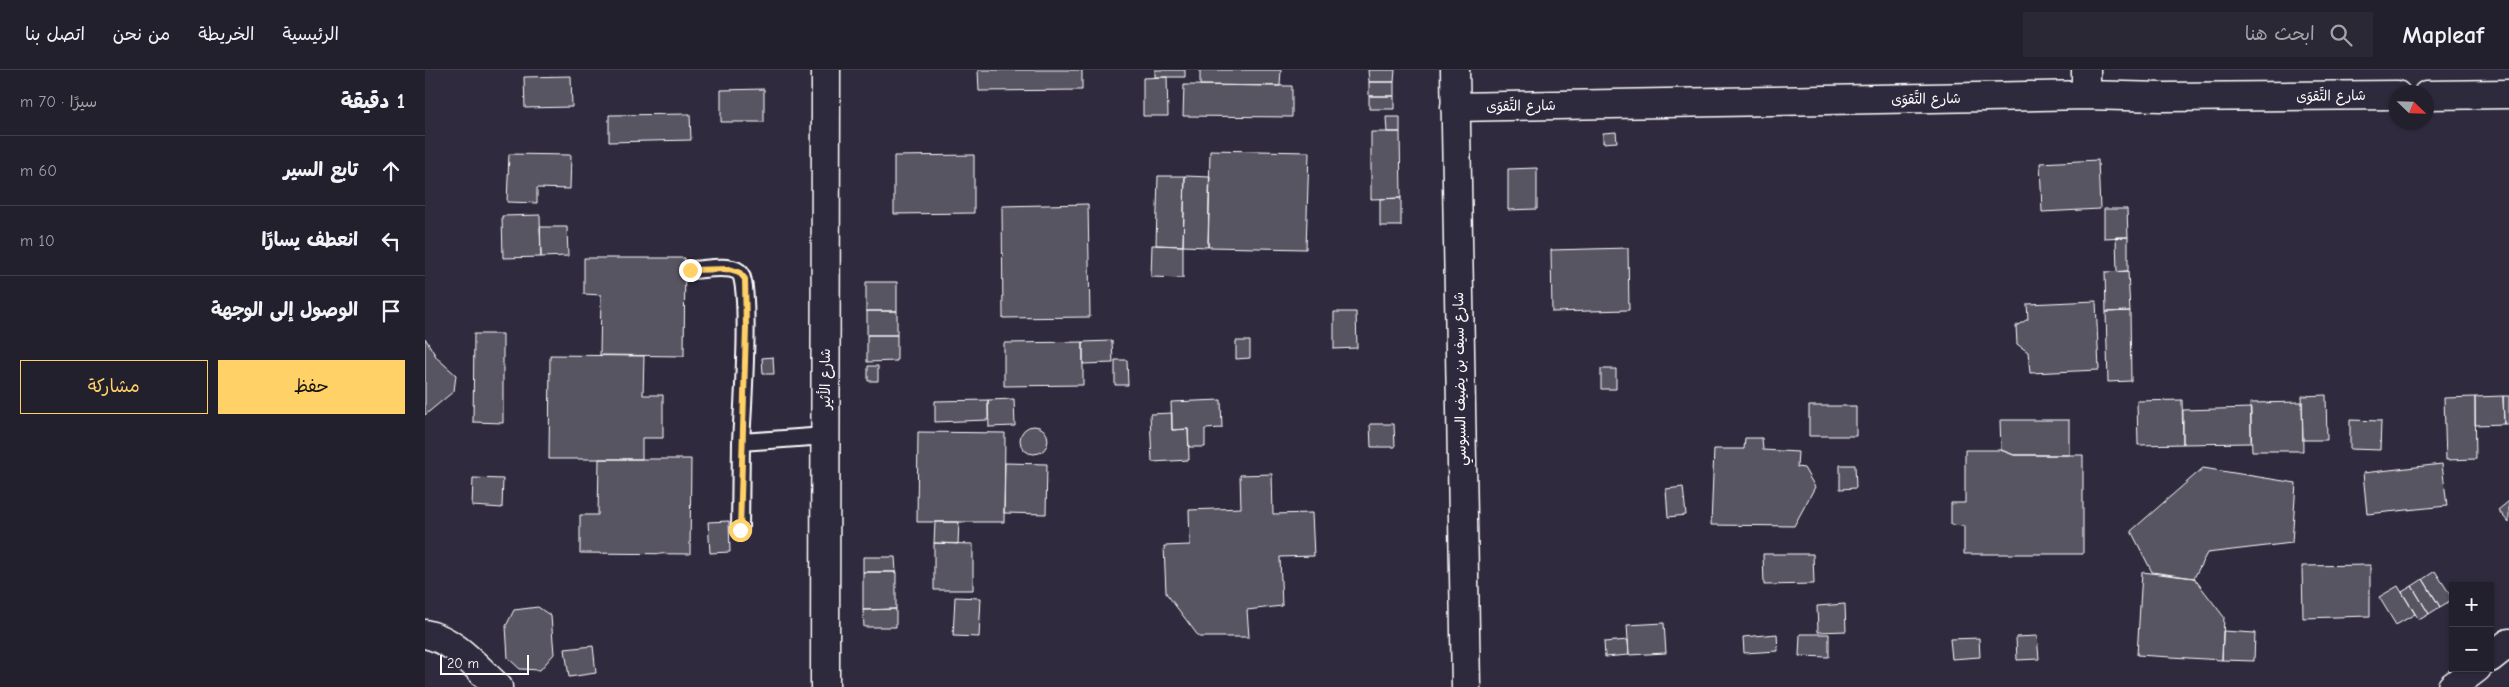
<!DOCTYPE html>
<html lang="ar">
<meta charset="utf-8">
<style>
:root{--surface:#23202e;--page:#2b2836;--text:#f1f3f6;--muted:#a3a3aa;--line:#403e4a;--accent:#ffd166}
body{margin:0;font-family:"Comic Neue","Playpen Sans Arabic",sans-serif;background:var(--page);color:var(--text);direction:rtl}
.controls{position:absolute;right:15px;bottom:15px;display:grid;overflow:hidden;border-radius:0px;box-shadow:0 1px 4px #0004}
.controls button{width:45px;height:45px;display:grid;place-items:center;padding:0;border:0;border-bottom:1px solid var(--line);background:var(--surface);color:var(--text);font:25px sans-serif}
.compass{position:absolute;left:1964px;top:15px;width:45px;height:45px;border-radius:50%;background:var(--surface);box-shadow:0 1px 4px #0004;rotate:113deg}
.scale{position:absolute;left:15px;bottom:12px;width:89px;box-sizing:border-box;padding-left:5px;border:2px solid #fff;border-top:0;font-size:14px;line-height:18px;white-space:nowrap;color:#fff;-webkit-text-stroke:4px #2f2a3d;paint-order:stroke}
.stop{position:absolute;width:15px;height:15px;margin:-11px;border:4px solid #ffd166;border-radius:50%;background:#fff}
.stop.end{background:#ffd166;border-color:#fff;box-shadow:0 1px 5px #0008}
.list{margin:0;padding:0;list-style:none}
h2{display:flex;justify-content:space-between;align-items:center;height:65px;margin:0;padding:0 20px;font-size:21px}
h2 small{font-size:16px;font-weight:400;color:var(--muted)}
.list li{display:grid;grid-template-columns:32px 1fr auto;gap:15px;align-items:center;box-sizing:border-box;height:70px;padding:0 20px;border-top:1px solid var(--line)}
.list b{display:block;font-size:19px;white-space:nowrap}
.list em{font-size:16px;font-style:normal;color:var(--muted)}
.actions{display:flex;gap:10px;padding:15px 20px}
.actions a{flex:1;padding:11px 0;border:1px solid var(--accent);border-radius:0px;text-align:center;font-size:18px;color:var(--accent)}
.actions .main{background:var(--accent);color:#111}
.icon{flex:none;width:28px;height:28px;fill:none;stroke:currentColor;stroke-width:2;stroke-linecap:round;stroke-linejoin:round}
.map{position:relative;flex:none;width:2084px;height:617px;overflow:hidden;direction:ltr}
header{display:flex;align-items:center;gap:30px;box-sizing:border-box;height:70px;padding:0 25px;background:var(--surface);border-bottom:1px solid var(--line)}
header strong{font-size:24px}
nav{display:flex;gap:28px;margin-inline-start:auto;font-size:18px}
.search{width:350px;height:45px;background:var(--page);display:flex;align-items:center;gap:12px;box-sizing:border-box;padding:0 18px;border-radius:0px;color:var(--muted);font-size:19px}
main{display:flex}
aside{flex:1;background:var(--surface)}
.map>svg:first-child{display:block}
.building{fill:#595564;stroke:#fff}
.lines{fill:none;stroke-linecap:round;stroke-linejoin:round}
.lane-casing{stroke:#fff;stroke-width:20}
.street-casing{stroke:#fff;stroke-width:31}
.lane{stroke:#2f2a3d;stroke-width:16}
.street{stroke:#2f2a3d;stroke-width:28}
.route{stroke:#ffd166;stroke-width:6}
.labels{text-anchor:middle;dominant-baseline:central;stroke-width:4;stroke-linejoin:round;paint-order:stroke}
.street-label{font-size:14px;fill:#fff;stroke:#2f2a3d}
</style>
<header>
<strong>Mapleaf</strong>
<div class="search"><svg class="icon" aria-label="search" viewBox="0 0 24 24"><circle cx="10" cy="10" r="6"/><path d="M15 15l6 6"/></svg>ابحث هنا</div>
<nav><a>الرئيسية</a><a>الخريطة</a><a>من نحن</a><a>اتصل بنا</a></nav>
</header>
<main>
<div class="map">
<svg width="2084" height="617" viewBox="0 0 2084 617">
<rect width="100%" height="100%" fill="#2f2a3d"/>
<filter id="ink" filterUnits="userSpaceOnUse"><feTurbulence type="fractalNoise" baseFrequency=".02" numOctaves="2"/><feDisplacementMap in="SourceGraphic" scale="10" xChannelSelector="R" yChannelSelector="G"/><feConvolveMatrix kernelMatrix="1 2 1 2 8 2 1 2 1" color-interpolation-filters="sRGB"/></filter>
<g filter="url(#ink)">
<path class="building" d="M553,0H657V20L554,21Z
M730,0H760V7H730Z
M775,0H856L855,16L775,15Z
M943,0H970L969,12H944Z
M146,6L147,37L100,38L99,7Z
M742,7L743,46H718V8Z
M944,12H969V26H944Z
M759,15L867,16V47L758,46Z
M339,19V52H296V20Z
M944,26H969V39H944Z
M265,44L266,70L184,72V45Z
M961,47H975V62H962Z
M946,62H975L976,128L946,129Z
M1191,62L1192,72L1178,73V63Z
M785,80L884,82L881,179L783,177Z
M84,84L146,85L145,119L112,118V133L82,132Z
M549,85V143L469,144V86Z
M1673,90L1675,139L1617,142L1615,93Z
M1112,98V139L1083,140V99Z
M733,106H760L758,176L731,175Z
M760,106L785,107L783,177L758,176Z
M976,128V156H955V129Z
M663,134L665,247L578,248L577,136Z
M1679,139H1702L1703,167L1679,168Z
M115,145L116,187L78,188L77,146Z
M115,157H142L143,186L116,187Z
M1691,167H1703V201L1692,202Z
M727,175L758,176V208L726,207Z
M1203,178L1204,240L1127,242L1126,180Z
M159,188H260L259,286L175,285L176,225L159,224Z
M1703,201L1705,241L1681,242L1680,202Z
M441,212H472V241H441Z
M1671,231L1674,300L1605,303L1603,282L1592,274L1591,256L1603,249L1602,234Z
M442,241H472V265H442Z
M1705,241L1706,311L1683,312L1681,242Z
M909,242H931L932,278L909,279Z
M49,264H78V353L48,352Z
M442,265H472V291L442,292Z
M0,268L12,288L31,305L29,321L0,345Z
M687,271L688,293L658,294V272Z
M811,271H825V288L811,289Z
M658,272V315L579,316V273Z
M125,285L219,286L218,325H238V368H217V389H124Z
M348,287L349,304H338L337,288Z
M690,290H702L703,315H690Z
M443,296H453V311H443Z
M1176,299H1191V319H1176Z
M1901,325L1902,370H1878L1877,326Z
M2078,326L2079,354L2050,355V327Z
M2078,326H2084V354H2079Z
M2050,327L2051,389L2021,390L2019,328Z
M589,329L590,356L564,357L563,330Z
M563,330V350L510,352V331Z
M796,330L797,358L780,359V377H764L763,359L747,360L746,332Z
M1757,330L1758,374L1713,375L1712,331Z
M1877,332L1878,381H1827L1825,333Z
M1384,336H1431V366H1384Z
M1826,338V373L1758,374V340Z
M747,343V360L763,359L764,390L727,392L725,344Z
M1575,350H1644V385H1589L1576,380Z
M1925,350L1956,351L1955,380L1925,379Z
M945,354H969L970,377H946Z
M595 370a14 14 0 1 1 28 0a14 14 0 1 1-28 0Z
M493,362L580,363L579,452H492Z
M1320,368H1337L1338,380L1373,382L1372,397L1379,398L1390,417L1369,456L1286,455L1289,379H1319Z
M1540,380H1576L1589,385H1658V484H1539V456L1526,455V433H1540Z
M174,389H266L265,484L155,483V445H173Z
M580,393L622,394L621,444L579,443Z
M2017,394L2022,436L1942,444L1938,403Z
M1415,395H1430L1431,418L1415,419Z
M1778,398L1871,413L1867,473L1782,483L1769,508L1727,502L1706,461Z
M847,404L848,444L887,443L889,486L855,487L857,536L822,540L824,567H774L741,523L739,476L765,475L764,440L816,438L815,405Z
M48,408L78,409L77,438L47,436Z
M1258,417L1261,445L1243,447L1241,419Z
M2084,431V453L2073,440Z
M304,451L305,482L285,483L283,452Z
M510,452H534L533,474L509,473Z
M509,473L548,474V520H509Z
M1338,484H1388L1389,514L1339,515Z
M438,487H470L471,502H438Z
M1945,495V546L1878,548L1877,496Z
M2010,501L2028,529L2015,537L1998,509Z
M438,502H471V539L438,540Z
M1717,502L1769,508L1799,547L1797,590L1712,585Z
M1998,509L2015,537L2004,544L1987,516Z
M1973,516L1990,544L1971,555L1954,527Z
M1987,516L2004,544L1994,550L1977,522Z
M530,527L556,528L554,567L528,566Z
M1420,534L1421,561L1393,562L1392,536Z
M113,537L126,546L129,584L115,600L95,599L83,588L81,556L89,540Z
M471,539V557H439L438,540Z
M1239,553L1241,583L1204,585L1202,555Z
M1798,561L1830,563L1829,591L1797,590Z
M1352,564L1353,581L1319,583L1318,567Z
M1375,564H1404V587L1374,586Z
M1612,566L1614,589L1592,590L1591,567Z
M1554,568L1555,587L1527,589L1525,569Z
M1203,570L1204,585L1180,587L1179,572Z
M168,576L171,603L144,607L140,579Z"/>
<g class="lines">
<defs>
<path id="lane" d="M265,200C278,200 303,194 314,202C327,210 317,350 316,372L400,366
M315,460L316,372"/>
<path id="street" d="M1030,0L1041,617
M1661,25V0
M2002,25L2084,24
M1030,37L1661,25L1737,27L1972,25
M0,564C30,570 51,597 73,617
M2065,588L2084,573
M400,617L401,0
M2027,617L2052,598"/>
</defs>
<use href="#lane" class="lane-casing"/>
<use href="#street" class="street-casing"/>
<use href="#lane" class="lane"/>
<use href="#street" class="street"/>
</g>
</g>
<g class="lines" filter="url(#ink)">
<path class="route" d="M265,200L304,199L314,202L320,209L321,258L315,460"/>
</g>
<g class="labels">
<g class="street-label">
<text transform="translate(1906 26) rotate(-1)">شارع التَّقوَى</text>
<text transform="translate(1501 29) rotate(-1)">شارع التَّقوَى</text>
<text transform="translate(1096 36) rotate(-1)">شارع التَّقوَى</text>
<text transform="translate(400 309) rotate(-90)">شارع الأثير</text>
<text transform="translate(1035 309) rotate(-91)">شارع سيف بن يضيف السبوسي</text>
</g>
</g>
</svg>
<div class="controls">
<button>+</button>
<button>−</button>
</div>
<svg class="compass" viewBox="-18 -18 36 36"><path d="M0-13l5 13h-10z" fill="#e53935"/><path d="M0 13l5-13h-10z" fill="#a3a3aa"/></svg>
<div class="scale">20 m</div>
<div class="stop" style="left:315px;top:460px"></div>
<div class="stop end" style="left:265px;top:200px"></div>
</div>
<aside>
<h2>1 دقيقة<small>سيرًا · 70 m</small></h2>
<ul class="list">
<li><svg class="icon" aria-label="ahead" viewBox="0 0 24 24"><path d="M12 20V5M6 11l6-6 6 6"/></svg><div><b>تابع السير</b></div><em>60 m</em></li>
<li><svg class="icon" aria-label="left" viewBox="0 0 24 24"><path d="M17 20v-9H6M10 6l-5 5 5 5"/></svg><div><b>انعطف يسارًا</b></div><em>10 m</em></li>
<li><svg class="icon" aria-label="arrive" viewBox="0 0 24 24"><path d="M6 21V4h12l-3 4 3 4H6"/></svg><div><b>الوصول إلى الوجهة</b></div></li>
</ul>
<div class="actions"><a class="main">حفظ</a><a>مشاركة</a></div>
</aside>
</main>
